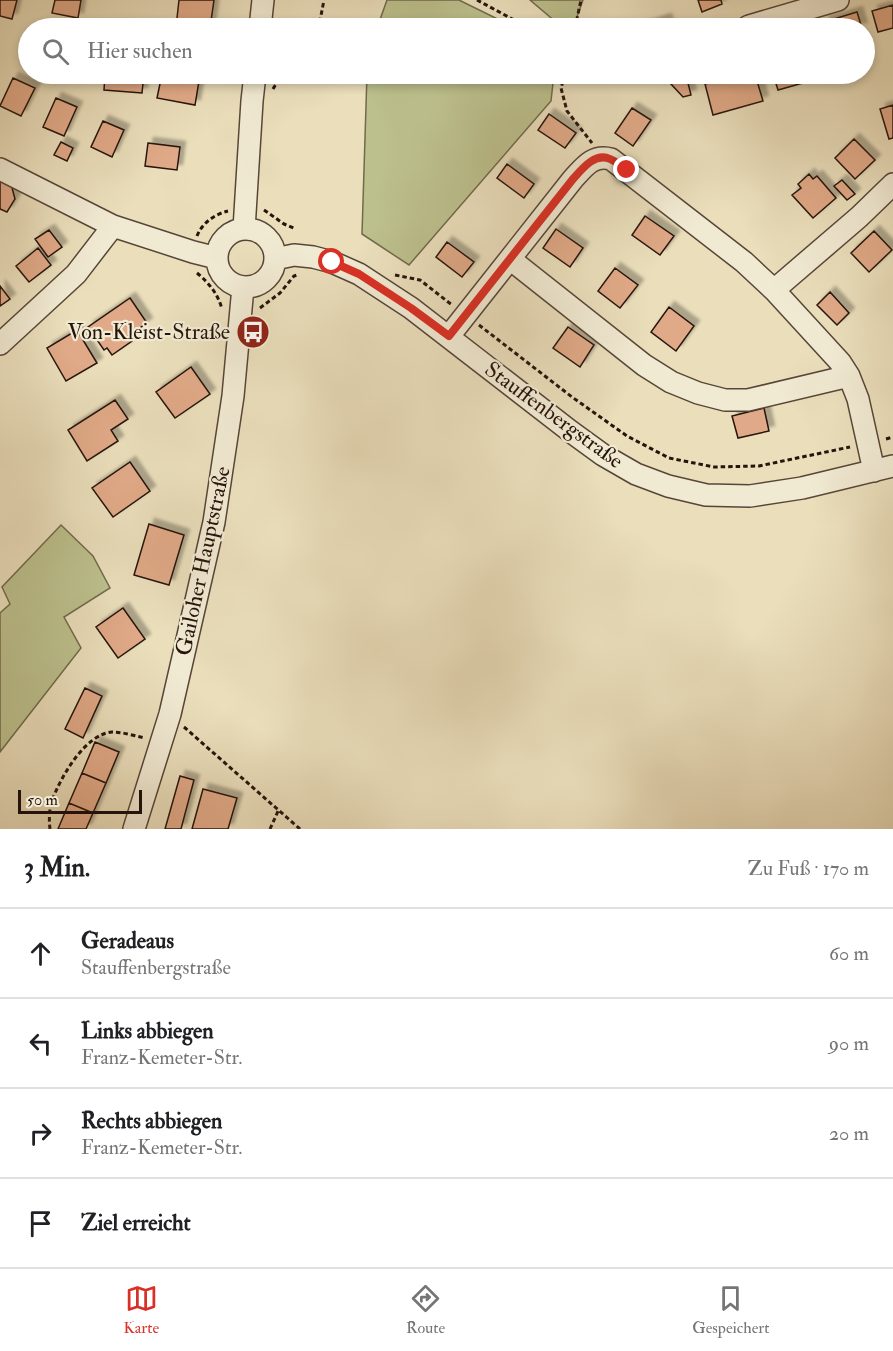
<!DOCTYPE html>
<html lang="de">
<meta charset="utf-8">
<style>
:root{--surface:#fff;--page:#f2f2f2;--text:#202124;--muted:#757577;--line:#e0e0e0;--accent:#d93025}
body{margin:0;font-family:"IM FELL Double Pica",serif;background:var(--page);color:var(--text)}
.scale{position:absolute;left:18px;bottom:15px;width:124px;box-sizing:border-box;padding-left:6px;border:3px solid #26140c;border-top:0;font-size:16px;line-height:21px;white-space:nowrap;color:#26140c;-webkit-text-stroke:4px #f1ead3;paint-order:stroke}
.stop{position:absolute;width:18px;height:18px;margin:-14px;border:4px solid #d93025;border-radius:50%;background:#fff}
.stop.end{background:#d93025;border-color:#fff;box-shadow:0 2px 6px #0008}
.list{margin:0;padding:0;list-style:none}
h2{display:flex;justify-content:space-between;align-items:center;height:78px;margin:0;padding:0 24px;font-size:26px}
h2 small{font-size:20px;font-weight:400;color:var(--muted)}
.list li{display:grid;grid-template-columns:39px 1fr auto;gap:18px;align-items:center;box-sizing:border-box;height:90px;padding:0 24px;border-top:2px solid var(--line)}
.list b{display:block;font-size:22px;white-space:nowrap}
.list p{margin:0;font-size:20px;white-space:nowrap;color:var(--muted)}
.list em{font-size:20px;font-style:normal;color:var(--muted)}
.icon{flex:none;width:33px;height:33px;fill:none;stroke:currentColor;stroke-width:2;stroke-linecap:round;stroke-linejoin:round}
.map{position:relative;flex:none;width:893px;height:829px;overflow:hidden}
.search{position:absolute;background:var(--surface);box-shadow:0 3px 9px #0003;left:18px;right:18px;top:18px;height:66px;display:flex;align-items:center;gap:15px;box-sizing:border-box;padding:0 21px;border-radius:33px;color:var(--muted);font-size:22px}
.sheet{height:438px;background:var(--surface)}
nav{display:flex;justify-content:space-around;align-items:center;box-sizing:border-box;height:84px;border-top:2px solid var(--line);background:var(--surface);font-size:16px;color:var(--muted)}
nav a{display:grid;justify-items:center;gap:3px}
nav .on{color:var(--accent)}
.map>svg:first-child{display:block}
.green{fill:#bcc08d;stroke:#716a4c;stroke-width:1.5}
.building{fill:#e0a987;stroke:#26140c;stroke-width:1.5;filter:url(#shadow)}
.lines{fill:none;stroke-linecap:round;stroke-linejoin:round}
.minor-casing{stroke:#574638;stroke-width:24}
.path{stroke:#26140c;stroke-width:3;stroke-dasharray:4.5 3;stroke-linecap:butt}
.minor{stroke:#f1ead3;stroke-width:21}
.route{stroke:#d93025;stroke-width:8}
.labels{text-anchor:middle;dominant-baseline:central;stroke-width:4.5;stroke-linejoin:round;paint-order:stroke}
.poi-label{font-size:22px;fill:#26140c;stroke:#f1ead3;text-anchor:end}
.street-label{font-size:22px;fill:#26140c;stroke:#f1ead3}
</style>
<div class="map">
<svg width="893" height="829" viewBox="0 0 893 829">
<defs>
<filter id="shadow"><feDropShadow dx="5.5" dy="-5.5" stdDeviation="1.5" flood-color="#0004"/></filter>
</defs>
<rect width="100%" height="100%" fill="#eadebb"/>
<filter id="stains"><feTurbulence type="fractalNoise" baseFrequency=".00333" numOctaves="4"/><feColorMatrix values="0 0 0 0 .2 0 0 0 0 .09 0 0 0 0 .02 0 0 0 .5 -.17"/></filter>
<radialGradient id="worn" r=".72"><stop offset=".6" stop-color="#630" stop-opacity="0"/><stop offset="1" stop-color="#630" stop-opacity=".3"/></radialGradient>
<path class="green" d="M387,0H459L516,28H377Z
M530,0H583L573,28H563Z
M367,74H554L551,101L409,265L362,234Z
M61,525L93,556L110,588L64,617L81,648L0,752V613L10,604L2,587Z"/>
<path class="building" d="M0,0H17L12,19L0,16Z
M55,0H81L78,18L52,13Z
M179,0H214L210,28L176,27Z
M698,0H721L722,4L702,12Z
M893,5V28L878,32L872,11Z
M857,12L862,28H826L824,22Z
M666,19L669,28H638Z
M105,74H144L142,93L104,90Z
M162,74H189L200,75L195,105L157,98Z
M742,74H755L763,101L713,115L705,84Z
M773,74H808L810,81L778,90Z
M13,78L35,88L21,116L0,106Z
M687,79L691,95L683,97L671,84Z
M56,98L77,107L64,136L43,127Z
M893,105V138L889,139L880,109Z
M632,108L651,120L633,146L615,133Z
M549,114L576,133L565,148L538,130Z
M103,121L124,130L112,157L91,147Z
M854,139L875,160L855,179L835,158Z
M61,142L73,148L67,161L54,155Z
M148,143L180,147L177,170L145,166Z
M507,164L534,184L524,198L497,178Z
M809,174L813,179L817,176L836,198L813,218L792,195L801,188L798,184Z
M0,178L11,184L15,199L7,212L0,209Z
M842,180L855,194L847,200L834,186Z
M645,216L674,236L660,255L632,235Z
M556,229L583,248L570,267L543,248Z
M49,230L62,247L48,257L35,239Z
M874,231L892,250L869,272L851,253Z
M447,242L474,262L462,277L436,257Z
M38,248L51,265L29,282L16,266Z
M615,268L638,285L620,308L598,291Z
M0,286L10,299L0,306Z
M830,292L849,313L837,325L817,305Z
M130,298L147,323L128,336L132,341L112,355L107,348L104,350L88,327Z
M669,307L694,326L676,351L651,332Z
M568,327L594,345L580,367L553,348Z
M77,330L97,363L66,381L47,348Z
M191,367L210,394L175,418L156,392Z
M115,400L128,419L111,430L118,441L87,461L68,430Z
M764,408L769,431L738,438L732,416Z
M130,462L150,491L113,517L92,488Z
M149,524L184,535L169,585L134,575Z
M123,608L145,639L118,658L96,627Z
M85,688L102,696L83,738L65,729Z
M95,742L119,752L106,783L82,773Z
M82,773L106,783L93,813L69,803Z
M180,776L194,780L181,829H165Z
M203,789L237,798L228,829H192Z
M69,803L93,813L86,829H58Z"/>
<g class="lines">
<defs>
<path id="minor" d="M260,28L263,0
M746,28L749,26L838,0
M0,169L113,226L193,252L217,258
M244,229L252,101L255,74
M217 258a29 29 0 1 1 58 0a29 29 0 1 1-58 0Z
M275,259L294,255L313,257L332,262L359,274L411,308L570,431L603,455L636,474L668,486L706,495L750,496L802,488L893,466
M510,259L644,365L671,382L698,393L725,400H748L849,376
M774,290L859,217L893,184
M449,336L573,179C584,167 593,154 611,159L744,262L774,290L840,362L849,376L858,399L874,471
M0,344L76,274L113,226
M134,829L170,714L214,522L233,396L243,287"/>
</defs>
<use href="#minor" class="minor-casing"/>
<path class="path" d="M477,0L529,28
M316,28L319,26L324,0
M575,28L581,0
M565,74L561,88L567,111L592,143
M273,89L282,74
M264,210L284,224L296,229
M197,236C202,223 215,214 228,211
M197,273C209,283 218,294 222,309
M395,275L420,280L452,305
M260,308L280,293L294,276L297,275
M479,325L572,397L627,436L669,458L714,467L759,466L850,447
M886,439L893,437
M184,727L300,829
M50,829C49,820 49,810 52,801C60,778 85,734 112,732C123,732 135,736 145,738
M270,829L279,809"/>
<use href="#minor" class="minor"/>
</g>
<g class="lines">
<path class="route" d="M332,262L359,274L411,308L449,336L573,179C582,169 595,152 610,159C616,161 621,167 627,170"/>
</g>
<defs>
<symbol id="bus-disc" viewBox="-11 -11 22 22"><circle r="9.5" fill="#8f2418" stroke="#f1ead3"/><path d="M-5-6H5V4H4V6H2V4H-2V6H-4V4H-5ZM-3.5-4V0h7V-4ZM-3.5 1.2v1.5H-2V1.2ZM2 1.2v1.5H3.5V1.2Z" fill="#fff"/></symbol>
</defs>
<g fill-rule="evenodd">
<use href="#bus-disc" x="234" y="313" width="38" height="38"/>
</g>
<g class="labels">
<g class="poi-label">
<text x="230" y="332">Von-Kleist-Straße</text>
</g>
<g class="street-label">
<text transform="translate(554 415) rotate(36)">Stauffenbergstraße</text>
<text transform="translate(203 561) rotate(-78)">Gailoher Hauptstraße</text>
</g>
</g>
<rect width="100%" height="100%" filter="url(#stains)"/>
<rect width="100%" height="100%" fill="url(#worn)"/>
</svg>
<div class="scale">50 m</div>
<div class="stop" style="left:332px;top:262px"></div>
<div class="stop end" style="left:627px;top:170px"></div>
<div class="search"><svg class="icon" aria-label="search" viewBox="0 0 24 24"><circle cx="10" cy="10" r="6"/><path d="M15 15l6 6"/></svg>Hier suchen</div>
</div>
<section class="sheet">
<h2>3 Min.<small>Zu Fuß · 170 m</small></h2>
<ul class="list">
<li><svg class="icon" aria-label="ahead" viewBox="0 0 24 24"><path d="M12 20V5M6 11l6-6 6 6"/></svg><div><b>Geradeaus</b><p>Stauffenbergstraße</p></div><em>60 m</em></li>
<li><svg class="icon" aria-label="left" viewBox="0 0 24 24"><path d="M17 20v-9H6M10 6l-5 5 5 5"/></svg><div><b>Links abbiegen</b><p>Franz-Kemeter-Str.</p></div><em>90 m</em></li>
<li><svg class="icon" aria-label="right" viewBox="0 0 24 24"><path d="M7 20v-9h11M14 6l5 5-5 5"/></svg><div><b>Rechts abbiegen</b><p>Franz-Kemeter-Str.</p></div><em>20 m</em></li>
<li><svg class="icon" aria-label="arrive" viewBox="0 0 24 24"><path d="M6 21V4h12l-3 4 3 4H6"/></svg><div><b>Ziel erreicht</b></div></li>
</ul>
</section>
<nav>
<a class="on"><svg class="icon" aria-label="map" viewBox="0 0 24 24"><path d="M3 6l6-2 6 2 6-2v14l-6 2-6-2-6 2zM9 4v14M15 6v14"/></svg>Karte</a>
<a><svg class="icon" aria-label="directions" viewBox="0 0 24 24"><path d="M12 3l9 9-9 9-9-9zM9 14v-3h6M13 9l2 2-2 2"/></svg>Route</a>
<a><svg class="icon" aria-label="saved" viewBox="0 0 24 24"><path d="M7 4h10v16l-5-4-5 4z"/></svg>Gespeichert</a>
</nav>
